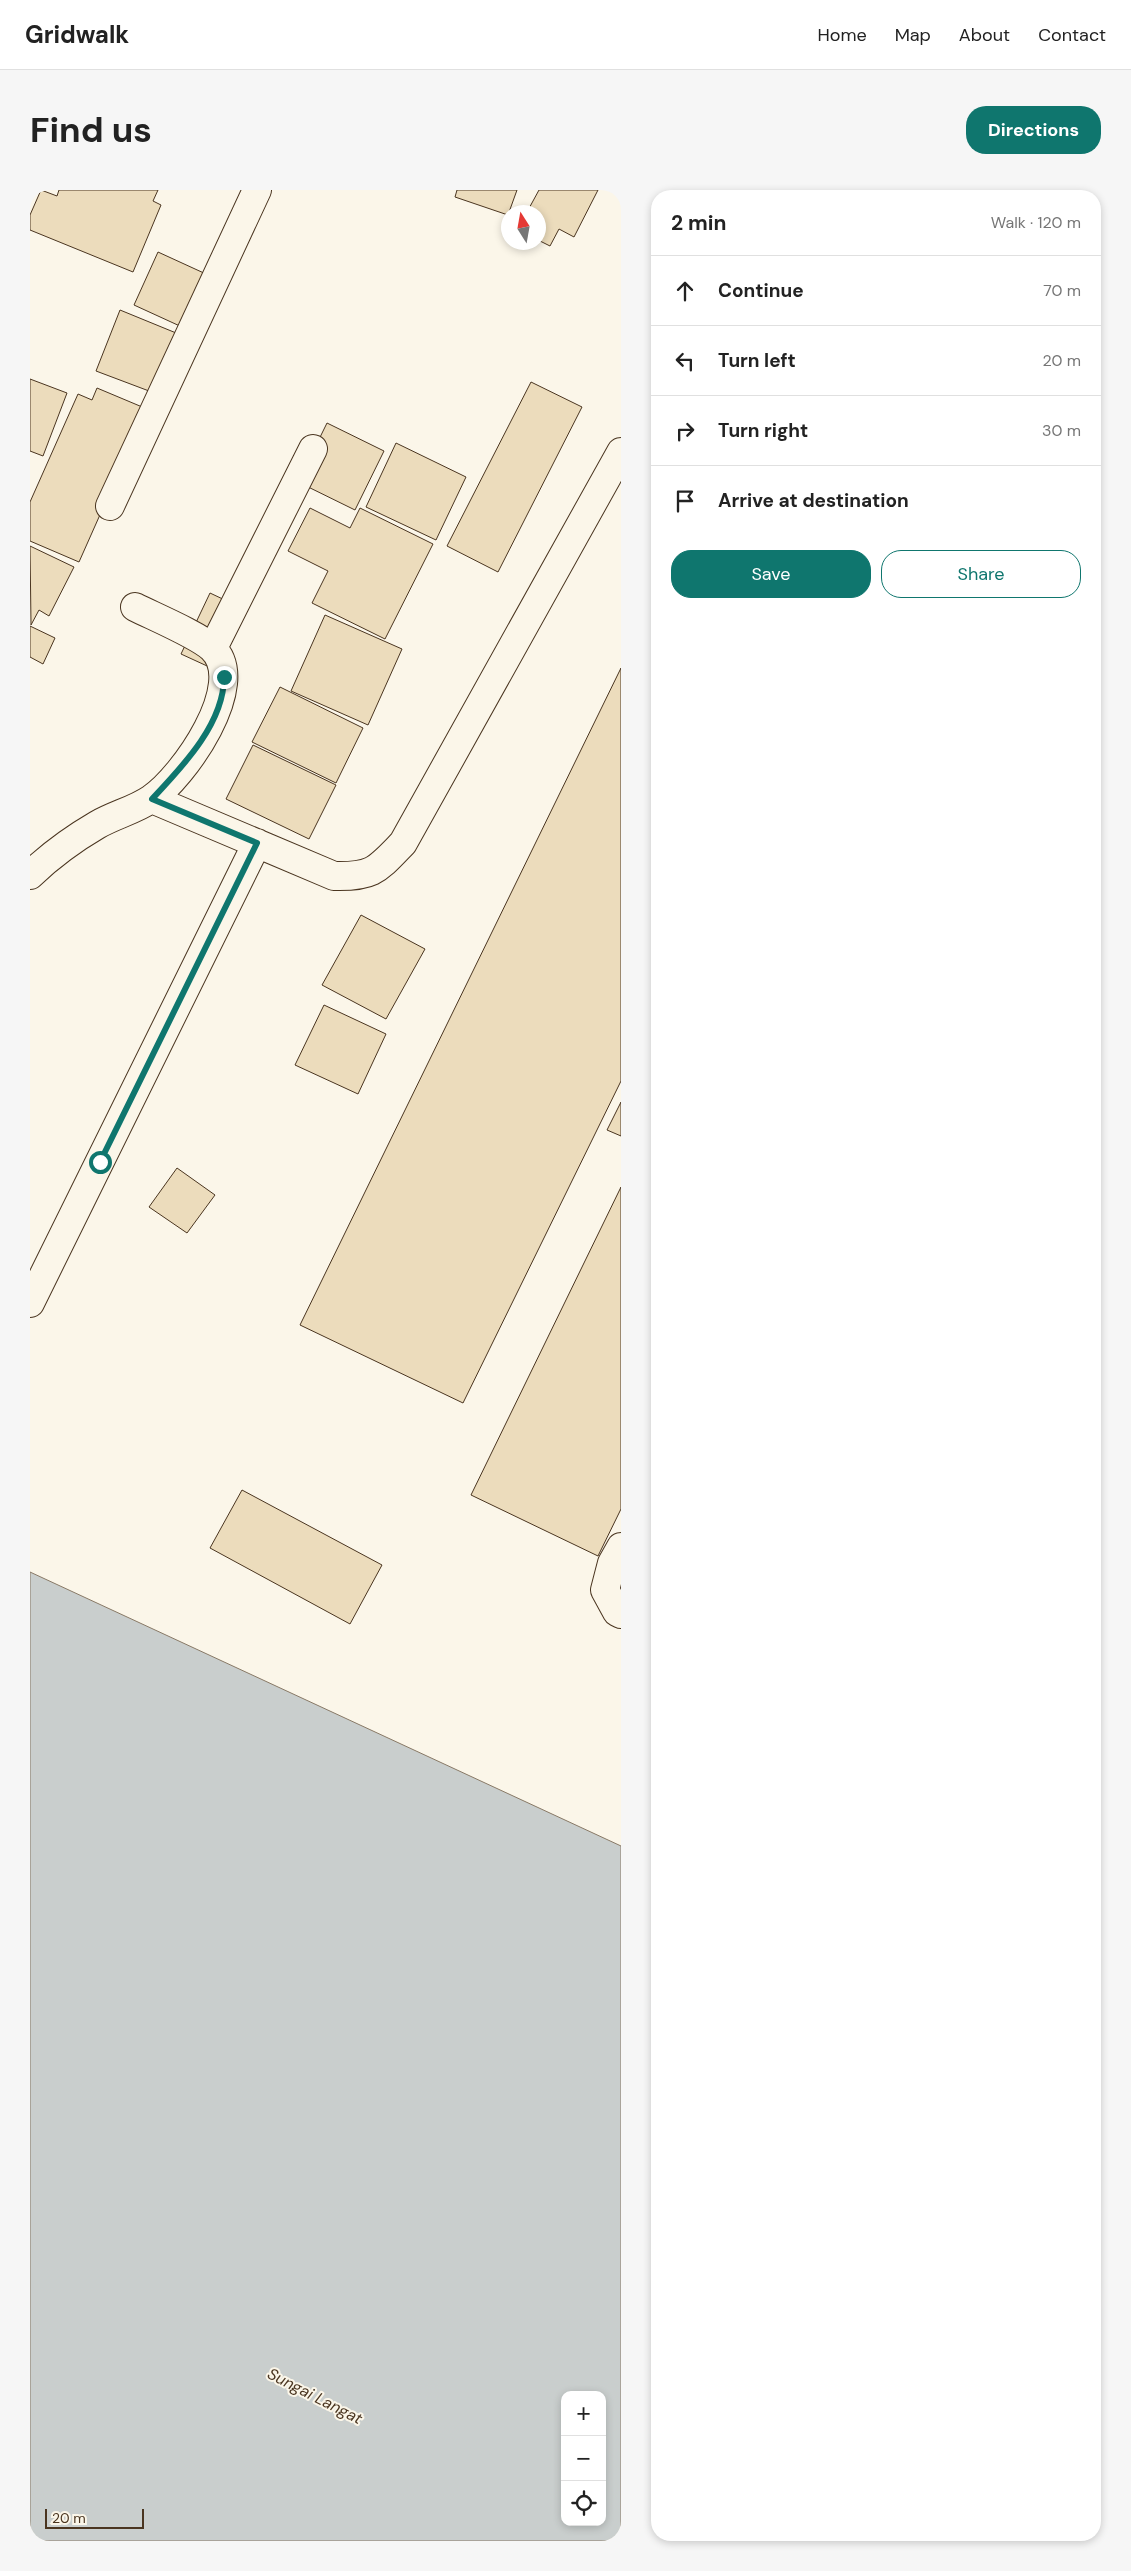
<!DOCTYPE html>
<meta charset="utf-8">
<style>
:root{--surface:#fff;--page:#f6f6f6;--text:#222;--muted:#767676;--line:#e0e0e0;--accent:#0f766e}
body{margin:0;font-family:"DM Sans",sans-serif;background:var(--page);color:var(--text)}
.controls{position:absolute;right:15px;bottom:15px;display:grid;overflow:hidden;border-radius:10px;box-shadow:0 2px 8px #0003}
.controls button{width:45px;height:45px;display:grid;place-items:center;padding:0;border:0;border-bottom:1px solid var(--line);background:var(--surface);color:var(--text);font:25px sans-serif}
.compass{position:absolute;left:471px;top:15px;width:45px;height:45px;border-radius:50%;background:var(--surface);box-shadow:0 2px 8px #0003;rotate:349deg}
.scale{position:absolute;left:15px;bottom:12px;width:99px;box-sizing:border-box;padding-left:5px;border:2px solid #4a3520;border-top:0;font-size:14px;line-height:18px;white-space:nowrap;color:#4a3520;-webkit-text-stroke:4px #fbf6e9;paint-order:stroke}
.stop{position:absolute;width:15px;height:15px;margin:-11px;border:4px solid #0f766e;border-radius:50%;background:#fff}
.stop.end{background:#0f766e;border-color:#fff;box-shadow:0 1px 5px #0008}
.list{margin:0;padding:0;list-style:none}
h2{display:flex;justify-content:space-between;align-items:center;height:65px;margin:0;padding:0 20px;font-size:21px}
h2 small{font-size:16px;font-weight:400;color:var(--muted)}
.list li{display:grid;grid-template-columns:32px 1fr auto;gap:15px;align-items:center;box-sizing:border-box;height:70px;padding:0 20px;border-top:1px solid var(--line)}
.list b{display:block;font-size:19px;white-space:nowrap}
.list em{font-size:16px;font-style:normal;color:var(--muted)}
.actions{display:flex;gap:10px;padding:15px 20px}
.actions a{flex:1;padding:11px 0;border:1px solid var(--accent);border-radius:20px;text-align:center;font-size:18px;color:var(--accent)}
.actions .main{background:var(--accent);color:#fff}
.icon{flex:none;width:28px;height:28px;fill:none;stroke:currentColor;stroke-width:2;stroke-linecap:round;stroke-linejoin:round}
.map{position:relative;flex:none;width:591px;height:2351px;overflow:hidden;border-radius:20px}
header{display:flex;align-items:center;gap:30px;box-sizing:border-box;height:70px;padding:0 25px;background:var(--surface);border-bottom:1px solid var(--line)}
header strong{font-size:24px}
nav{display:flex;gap:28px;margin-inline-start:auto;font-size:18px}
.intro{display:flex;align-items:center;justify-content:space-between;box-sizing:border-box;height:120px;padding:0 30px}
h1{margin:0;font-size:35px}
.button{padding:12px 22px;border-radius:20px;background:var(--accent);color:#fff;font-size:18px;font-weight:700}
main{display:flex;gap:30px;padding:0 30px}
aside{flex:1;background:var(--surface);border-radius:20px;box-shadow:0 2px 8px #0003}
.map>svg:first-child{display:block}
.water{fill:#c9cecd;stroke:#887966;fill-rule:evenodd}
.building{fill:#ecdcbc;stroke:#4a3520}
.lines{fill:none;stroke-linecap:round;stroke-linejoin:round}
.minor-casing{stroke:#4a3520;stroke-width:30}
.minor{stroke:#fbf6e9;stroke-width:28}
.route{stroke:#0f766e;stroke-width:6}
.labels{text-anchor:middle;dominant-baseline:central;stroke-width:4;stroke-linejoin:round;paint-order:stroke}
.water-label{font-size:16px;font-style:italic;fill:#4a3520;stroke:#fbf6e9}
</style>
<header>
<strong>Gridwalk</strong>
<nav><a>Home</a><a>Map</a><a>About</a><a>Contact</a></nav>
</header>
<div class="intro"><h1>Find us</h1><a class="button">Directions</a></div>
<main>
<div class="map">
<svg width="591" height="2351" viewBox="0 0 591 2351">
<rect width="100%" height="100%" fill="#fbf6e9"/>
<path class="water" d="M0,1382L591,1656V2351H0ZM535,2205H572V2332H535Z"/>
<path class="building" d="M11,0L27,6L29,0H128L123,11L131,15L103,82L0,40V25Z
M427,0H487L478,25L425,7Z
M509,0H568L544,47L529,39L520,56L508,50V22H497Z
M128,62L176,84L152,137L104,115Z
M90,120L151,145L127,204L66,181Z
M0,189L37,203L13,266L0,261Z
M501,192L552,217L468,382L417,356Z
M67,198L117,219L49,372L0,351V312L48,204L62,210Z
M297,233L354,261L325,320L268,292Z
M366,253L436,287L406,350L336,317Z
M280,318L320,338L330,318L403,354L355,449L282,413L298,381L258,361Z
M0,356L44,377L19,426L9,420L1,435Z
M180,403L216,420L188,481L151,464Z
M295,425L372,459L338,535L261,501Z
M0,436L25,448L13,474L0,467Z
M591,478V891L433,1213L270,1135Z
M250,497L333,538L306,593L222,552Z
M223,555L306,595L279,649L196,609Z
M331,725L395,759L356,829L292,795Z
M294,815L356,844L328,904L265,875Z
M591,912V946L577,940Z
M147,978L185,1005L157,1043L119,1017Z
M591,997V1319L568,1366L441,1305Z
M212,1300L352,1375L320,1434L180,1358Z"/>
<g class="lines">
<defs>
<path id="minor" d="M80,316L227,0
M183,458L283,259
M122,609L304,686C343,687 347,680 373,653L591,262
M0,685C20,666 43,649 67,635C84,625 105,620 121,609C153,588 220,493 182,458C168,445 125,427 105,417
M0,1113L227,653
M591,1357L582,1373L575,1400L587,1422L591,1424"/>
</defs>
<use href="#minor" class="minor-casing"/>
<use href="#minor" class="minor"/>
</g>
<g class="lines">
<path class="route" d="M70,972L227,653L122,609C152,577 194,534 194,487"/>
</g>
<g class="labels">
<g class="water-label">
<text transform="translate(285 2206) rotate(27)">Sungai Langat</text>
</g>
</g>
</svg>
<div class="controls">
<button>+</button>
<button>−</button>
<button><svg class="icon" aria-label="locate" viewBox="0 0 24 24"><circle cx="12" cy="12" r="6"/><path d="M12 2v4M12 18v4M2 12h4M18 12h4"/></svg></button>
</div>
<svg class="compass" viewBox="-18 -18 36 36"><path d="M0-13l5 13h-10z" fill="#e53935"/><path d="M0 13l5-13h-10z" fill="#767676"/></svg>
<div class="scale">20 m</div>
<div class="stop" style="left:70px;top:972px"></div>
<div class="stop end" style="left:194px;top:487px"></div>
</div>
<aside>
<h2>2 min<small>Walk · 120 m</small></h2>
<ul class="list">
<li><svg class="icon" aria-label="ahead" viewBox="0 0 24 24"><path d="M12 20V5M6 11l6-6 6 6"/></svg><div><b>Continue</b></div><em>70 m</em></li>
<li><svg class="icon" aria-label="left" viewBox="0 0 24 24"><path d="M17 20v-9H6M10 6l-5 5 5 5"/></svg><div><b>Turn left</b></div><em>20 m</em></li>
<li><svg class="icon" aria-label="right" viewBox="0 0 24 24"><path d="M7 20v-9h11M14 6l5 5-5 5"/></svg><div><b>Turn right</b></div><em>30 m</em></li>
<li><svg class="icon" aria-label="arrive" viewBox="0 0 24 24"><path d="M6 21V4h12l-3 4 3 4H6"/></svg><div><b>Arrive at destination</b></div></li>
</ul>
<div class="actions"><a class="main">Save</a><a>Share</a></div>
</aside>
</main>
